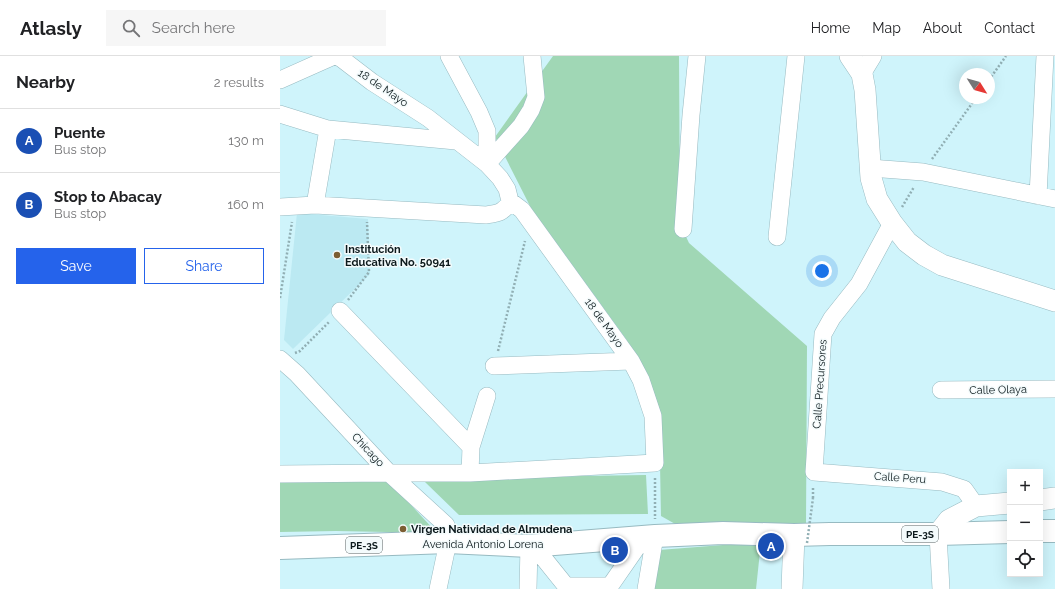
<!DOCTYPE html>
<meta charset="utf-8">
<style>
:root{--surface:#fff;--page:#f6f6f6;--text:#202124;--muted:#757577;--line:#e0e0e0;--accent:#2563eb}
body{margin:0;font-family:Raleway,sans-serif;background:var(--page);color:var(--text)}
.controls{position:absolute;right:12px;bottom:12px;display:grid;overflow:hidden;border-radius:0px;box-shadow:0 4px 16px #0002}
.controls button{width:36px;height:36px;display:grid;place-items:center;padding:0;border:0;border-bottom:1px solid var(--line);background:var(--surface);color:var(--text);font:20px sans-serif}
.compass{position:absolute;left:679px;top:12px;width:36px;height:36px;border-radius:50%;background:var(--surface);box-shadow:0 4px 16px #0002;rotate:127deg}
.you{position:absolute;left:542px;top:215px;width:14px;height:14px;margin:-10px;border:3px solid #fff;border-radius:50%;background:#1a73e8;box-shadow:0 0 0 6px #1a73e833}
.badge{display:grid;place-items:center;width:26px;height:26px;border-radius:50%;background:var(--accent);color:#fff;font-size:13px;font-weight:700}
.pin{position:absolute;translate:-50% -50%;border:2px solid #fff;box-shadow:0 1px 4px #0006}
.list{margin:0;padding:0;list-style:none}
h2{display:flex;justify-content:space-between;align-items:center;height:52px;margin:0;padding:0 16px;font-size:17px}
h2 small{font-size:13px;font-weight:400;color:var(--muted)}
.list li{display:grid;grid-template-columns:26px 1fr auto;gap:12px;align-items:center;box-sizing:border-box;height:64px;padding:0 16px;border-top:1px solid var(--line)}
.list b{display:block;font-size:15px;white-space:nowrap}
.list p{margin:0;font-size:13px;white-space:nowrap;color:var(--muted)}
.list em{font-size:13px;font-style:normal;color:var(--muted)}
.actions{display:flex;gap:8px;padding:12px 16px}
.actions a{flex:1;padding:9px 0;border:1px solid var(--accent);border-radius:0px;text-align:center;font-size:14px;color:var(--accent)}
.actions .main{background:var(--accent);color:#fff}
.icon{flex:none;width:22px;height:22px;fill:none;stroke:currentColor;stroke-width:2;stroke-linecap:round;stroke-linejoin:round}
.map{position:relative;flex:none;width:775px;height:533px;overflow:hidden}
header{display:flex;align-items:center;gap:24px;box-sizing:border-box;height:56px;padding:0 20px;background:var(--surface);border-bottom:1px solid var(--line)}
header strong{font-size:19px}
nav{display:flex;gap:22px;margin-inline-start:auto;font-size:14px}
.search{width:280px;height:36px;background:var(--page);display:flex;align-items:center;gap:10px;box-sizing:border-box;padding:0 14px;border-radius:0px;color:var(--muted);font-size:15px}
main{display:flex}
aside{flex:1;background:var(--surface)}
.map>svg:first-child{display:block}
.built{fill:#bbe9f2}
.green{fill:#a0d7b5}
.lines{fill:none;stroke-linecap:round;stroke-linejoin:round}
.minor-casing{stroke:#97bac1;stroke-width:18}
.major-casing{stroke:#97bac1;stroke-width:22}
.highway-casing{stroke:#97bac1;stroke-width:24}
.path{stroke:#91afb4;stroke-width:2.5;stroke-dasharray:2 2;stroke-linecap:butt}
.minor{stroke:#fff;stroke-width:17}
.major{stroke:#fff;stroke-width:21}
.highway{stroke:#fff;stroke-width:22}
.path-bridge{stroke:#91afb4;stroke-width:2.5;stroke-dasharray:2 2;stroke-linecap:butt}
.poi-dot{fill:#7c5e33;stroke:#f4fbfc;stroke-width:1.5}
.labels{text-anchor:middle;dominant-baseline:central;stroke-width:3;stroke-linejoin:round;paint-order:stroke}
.shield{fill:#f4fbfc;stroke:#525e60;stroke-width:1}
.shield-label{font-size:10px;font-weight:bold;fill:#0d1a1d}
.street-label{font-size:11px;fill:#0d1a1d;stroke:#f4fbfc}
.poi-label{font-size:11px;font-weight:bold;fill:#0d1a1d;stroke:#f4fbfc;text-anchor:start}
</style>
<header>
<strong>Atlasly</strong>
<div class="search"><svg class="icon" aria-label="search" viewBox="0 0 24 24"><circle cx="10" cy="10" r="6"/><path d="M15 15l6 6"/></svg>Search here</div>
<nav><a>Home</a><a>Map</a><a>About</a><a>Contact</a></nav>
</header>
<main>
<aside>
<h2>Nearby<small>2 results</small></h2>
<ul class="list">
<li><span class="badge" style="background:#1a4fb4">A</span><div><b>Puente</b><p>Bus stop</p></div><em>130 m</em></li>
<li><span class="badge" style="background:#1a4fb4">B</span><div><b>Stop to Abacay</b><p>Bus stop</p></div><em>160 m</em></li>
</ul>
<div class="actions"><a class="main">Save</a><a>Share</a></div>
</aside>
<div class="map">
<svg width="775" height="533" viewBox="0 0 775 533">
<rect width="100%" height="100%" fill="#cff4fb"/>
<path class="built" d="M17,157L88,163L90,218L13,293L4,284Z"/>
<path class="green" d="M273,0H399L400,168L409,187L527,290L526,468L397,469L381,460L379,354L363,310L346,283L251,152L215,81Z
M366,419L368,458L179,459L145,426L301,420Z
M104,420L157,477L56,475L0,476V424Z
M481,486L476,533H373L379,494Z"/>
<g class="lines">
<defs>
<path id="minor" d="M56,0L62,3L92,26L148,62L207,108L220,122L227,133L230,145
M169,0L199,56L207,75V108
M582,18L593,0
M0,24L54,0
M0,58L48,73L176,85
M207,108L241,70L251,54L256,41L252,0
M590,112L643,116L775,143
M758,140L765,0
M35,149L48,73
M0,151L35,149L206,159C220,157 221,157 230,147V145
M612,167L579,228L552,262L543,278L534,416L662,426L684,433L696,450
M403,173L411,59L417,0
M497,181L516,0
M60,255L191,391
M0,303L17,318L109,417L166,469L169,478L168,486L158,533
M214,310L351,305
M661,334L775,333
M190,417L191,391L207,340
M0,418L109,417H190L375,407L373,360L361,324L351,305L242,154L230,145
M658,478L661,533
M253,489L286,530H330L364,481
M248,533L249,490
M366,533L375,480"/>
<path id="major" d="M570,0L582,18L585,34L591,122L597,143L612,167L627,186L644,199L662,209L775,245
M760,444L775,442
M658,478L669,464L696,450L730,447
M512,533L514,479"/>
<path id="highway" d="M760,475H775
M0,492L168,486L249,490L375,480L443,477L514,479L550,478H658L730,476"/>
</defs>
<use href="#minor" class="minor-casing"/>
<use href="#major" class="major-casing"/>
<use href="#highway" class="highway-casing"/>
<path class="path" d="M709,24L726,0
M652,103L696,42
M622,151L634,131
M0,242L12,166
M68,244L89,216L87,166
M218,295L245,185
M15,297L20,295L49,266
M375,422V463
M533,442V430"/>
<use href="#minor" class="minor"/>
<use href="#major" class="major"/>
<use href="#highway" class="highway"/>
<path class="path-bridge" d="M527,487L533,442"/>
</g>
<g class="poi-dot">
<circle cx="57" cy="199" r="4"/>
<circle cx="123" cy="473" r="4"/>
</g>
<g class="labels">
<g class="shield">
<rect x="622" y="470" width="36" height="16" rx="3"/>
<rect x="66" y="481" width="36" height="16" rx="3"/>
</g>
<g class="shield-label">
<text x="640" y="478">PE-3S</text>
<text x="84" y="489">PE-3S</text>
</g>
<g class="street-label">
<text transform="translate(103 32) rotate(34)">18 de Mayo</text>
<text transform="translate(324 267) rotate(54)">18 de Mayo</text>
<text transform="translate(540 328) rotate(-86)">Calle Precursores</text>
<text transform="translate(718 334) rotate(-1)">Calle Olaya</text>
<text transform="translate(88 394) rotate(47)">Chicago</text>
<text transform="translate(620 422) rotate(4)">Calle Peru</text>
<text x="203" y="488">Avenida Antonio Lorena</text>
</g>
<g class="poi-label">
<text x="65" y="193">Institución<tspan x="65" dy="13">Educativa No. 50941</tspan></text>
<text x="131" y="473">Virgen Natividad de Almudena</text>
</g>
</g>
</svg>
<div class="controls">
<button>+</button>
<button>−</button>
<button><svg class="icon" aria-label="locate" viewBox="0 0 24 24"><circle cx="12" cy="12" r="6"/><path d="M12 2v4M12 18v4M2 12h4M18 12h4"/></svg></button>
</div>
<svg class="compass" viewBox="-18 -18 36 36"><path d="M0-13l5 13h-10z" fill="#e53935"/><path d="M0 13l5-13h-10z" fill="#757577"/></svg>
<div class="you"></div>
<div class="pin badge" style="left:491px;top:490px;background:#1a4fb4">A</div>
<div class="pin badge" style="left:335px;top:494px;background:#1a4fb4">B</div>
</div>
</main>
